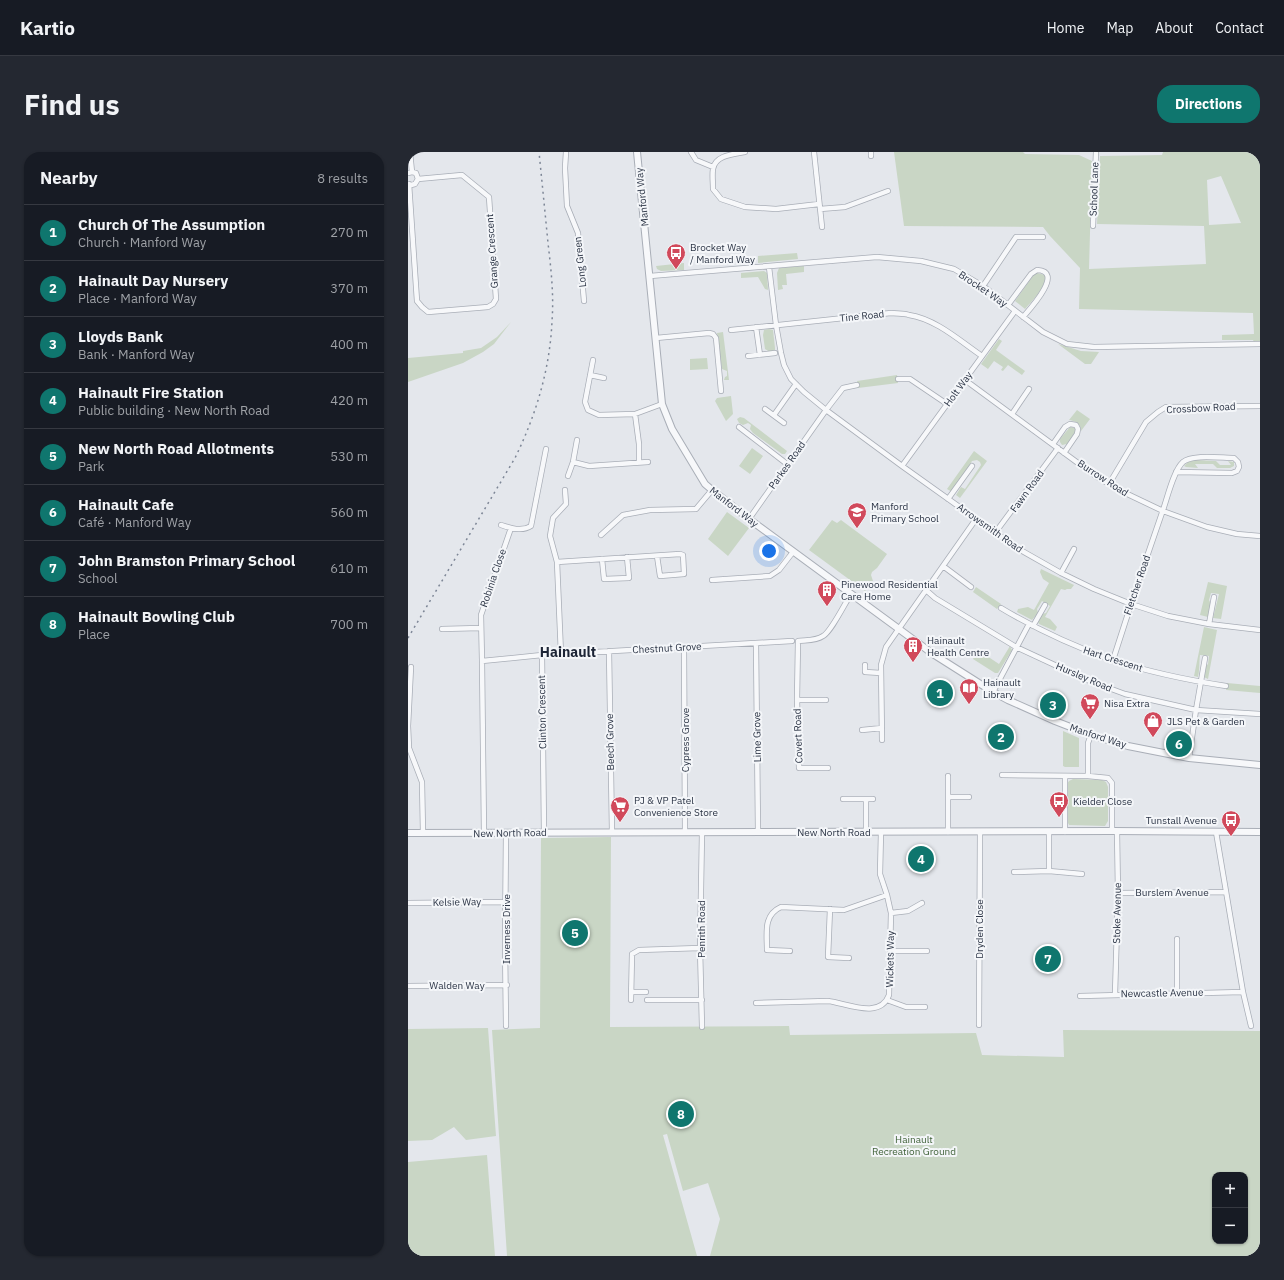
<!DOCTYPE html>
<meta charset="utf-8">
<style>
:root{--surface:#171b24;--page:#242831;--text:#f1f3f6;--muted:#9ea1a6;--line:#363941;--accent:#0f766e}
body{margin:0;font-family:"IBM Plex Sans",sans-serif;background:var(--page);color:var(--text)}
.controls{position:absolute;right:12px;bottom:12px;display:grid;overflow:hidden;border-radius:8px;box-shadow:0 1px 3px #0004}
.controls button{width:36px;height:36px;display:grid;place-items:center;padding:0;border:0;border-bottom:1px solid var(--line);background:var(--surface);color:var(--text);font:20px sans-serif}
.you{position:absolute;left:361px;top:399px;width:14px;height:14px;margin:-10px;border:3px solid #fff;border-radius:50%;background:#1a73e8;box-shadow:0 0 0 6px #1a73e833}
.badge{display:grid;place-items:center;width:26px;height:26px;border-radius:50%;background:var(--accent);color:#fff;font-size:13px;font-weight:700}
.pin{position:absolute;translate:-50% -50%;border:2px solid #fff;box-shadow:0 1px 4px #0006}
.list{margin:0;padding:0;list-style:none}
h2{display:flex;justify-content:space-between;align-items:center;height:52px;margin:0;padding:0 16px;font-size:17px}
h2 small{font-size:13px;font-weight:400;color:var(--muted)}
.list li{display:grid;grid-template-columns:26px 1fr auto;gap:12px;align-items:center;box-sizing:border-box;height:56px;padding:0 16px;border-top:1px solid var(--line)}
.list b{display:block;font-size:15px;white-space:nowrap}
.list p{margin:0;font-size:13px;white-space:nowrap;color:var(--muted)}
.list em{font-size:13px;font-style:normal;color:var(--muted)}
.map{position:relative;flex:none;width:852px;height:1104px;overflow:hidden;border-radius:16px}
header{display:flex;align-items:center;gap:24px;box-sizing:border-box;height:56px;padding:0 20px;background:var(--surface);border-bottom:1px solid var(--line)}
header strong{font-size:19px}
nav{display:flex;gap:22px;margin-inline-start:auto;font-size:14px}
.intro{display:flex;align-items:center;justify-content:space-between;box-sizing:border-box;height:96px;padding:0 24px}
h1{margin:0;font-size:28px}
.button{padding:10px 18px;border-radius:16px;background:var(--accent);color:#fff;font-size:14px;font-weight:700}
main{display:flex;gap:24px;padding:0 24px}
aside{flex:1;background:var(--surface);border-radius:16px;box-shadow:0 1px 3px #0004}
.map>svg:first-child{display:block}
.green{fill:#c9d6c5;fill-rule:evenodd}
.lines{fill:none;stroke-linecap:round;stroke-linejoin:round}
.minor-casing{stroke:#a9aeb7;stroke-width:6}
.tertiary-casing{stroke:#a9aeb7;stroke-width:8}
.minor{stroke:#f7f8fa;stroke-width:4.5}
.tertiary{stroke:#f7f8fa;stroke-width:6}
.rail{stroke:#7d8696;stroke-width:1.5;stroke-dasharray:2 4;stroke-linecap:butt}
.labels{text-anchor:middle;dominant-baseline:central;stroke-width:4;stroke-linejoin:round;paint-order:stroke}
.street-label{font-size:10px;fill:#2b3445;stroke:#f4f6f9}
.poi-label{font-size:10px;fill:#2b3445;stroke:#f4f6f9;text-anchor:start}
.park-label{font-size:10px;fill:#3f6138;stroke:#f4f6f9}
.district-label{font-size:14px;font-weight:bold;fill:#1d2536;stroke:#f4f6f9}
</style>
<header>
<strong>Kartio</strong>
<nav><a>Home</a><a>Map</a><a>About</a><a>Contact</a></nav>
</header>
<div class="intro"><h1>Find us</h1><a class="button">Directions</a></div>
<main>
<aside>
<h2>Nearby<small>8 results</small></h2>
<ul class="list">
<li><span class="badge">1</span><div><b>Church Of The Assumption</b><p>Church · Manford Way</p></div><em>270 m</em></li>
<li><span class="badge">2</span><div><b>Hainault Day Nursery</b><p>Place · Manford Way</p></div><em>370 m</em></li>
<li><span class="badge">3</span><div><b>Lloyds Bank</b><p>Bank · Manford Way</p></div><em>400 m</em></li>
<li><span class="badge">4</span><div><b>Hainault Fire Station</b><p>Public building · New North Road</p></div><em>420 m</em></li>
<li><span class="badge">5</span><div><b>New North Road Allotments</b><p>Park</p></div><em>530 m</em></li>
<li><span class="badge">6</span><div><b>Hainault Cafe</b><p>Café · Manford Way</p></div><em>560 m</em></li>
<li><span class="badge">7</span><div><b>John Bramston Primary School</b><p>School</p></div><em>610 m</em></li>
<li><span class="badge">8</span><div><b>Hainault Bowling Club</b><p>Place</p></div><em>700 m</em></li>
</ul>
</aside>
<div class="map">
<svg width="852" height="1104" viewBox="0 0 852 1104">
<rect width="100%" height="100%" fill="#e4e7ec"/>
<path class="green" d="M486,0H615L617,2L671,3L684,9L681,117L798,112L796,74L689,72L692,4L754,3L755,0H852V189L846,190L845,188H814V183L846,182L845,161L671,157L672,116L642,84L635,75L496,74ZM813,24L833,71L801,73L799,28Z
M389,101L390,107L350,111V104Z
M276,111V118L253,119L249,117L248,114Z
M396,114V120L378,122L379,133H374L375,137L370,138L369,121L371,116Z
M356,119L359,121L360,138L357,137L350,125L333,126V121Z
M627,121H629L637,123C640,133 624,149 617,157L607,149Z
M103,170L86,192L75,200L55,211L0,230V206L55,201V199L73,196L89,185Z
M361,177L365,178L367,196V198L362,200L357,197L355,183L356,178Z
M315,180L321,228H316L317,225L319,224V219L314,217L309,181Z
M591,187L594,189L588,198L617,219L614,223L600,213L595,219L593,218L595,215L586,209L580,217L573,212Z
M650,192L673,199L691,200L683,212H677Z
M299,206L300,217L282,218V207Z
M489,223L490,231L450,236L449,229Z
M323,244L325,262L318,269L307,249L309,246Z
M669,258L682,267L673,279C673,272 668,269 661,268Z
M332,265L336,266L379,299L377,302H374L345,281L342,277L343,273L340,271L335,273L331,271L329,267Z
M662,275L667,276L668,279L659,292L654,293L652,290V287Z
M344,296L355,304L342,322L331,314Z
M566,299L579,309L552,346L548,343L553,335L557,337L573,313L572,310L569,308L564,309L544,340L539,337Z
M787,308L808,309L812,313H823L820,309L826,310V314L822,316H809L805,312H787L790,316L778,315L776,314L780,310Z
M319,360L341,376L320,404L300,387Z
M424,368L429,371L433,368L479,402L469,416L464,420L463,423L465,429L457,439L401,398Z
M633,417L666,433L663,437H659L657,438L653,437L637,465L642,467L649,475L647,479L631,472L630,470L634,462L638,461L642,454L634,449L629,457L630,461L624,468L609,460L610,457L620,455L626,458L641,431L635,427L632,420Z
M800,430L819,434L813,467L805,466L811,442L803,441L801,448L803,452L800,465L792,463Z
M568,435L593,452L589,457L565,440Z
M796,475L809,478L800,527L796,525L798,514L800,512L801,504L792,503C791,511 792,516 790,525L786,524Z
M602,494L604,498L590,521H587L565,507L570,498L591,512Z
M819,531L852,534V541L818,538Z
M655,579L671,586V615H657L655,614Z
M665,627L694,628L698,630L700,635V669L697,674L661,673L659,669V632L661,629Z
M203,685L202,875L381,874L382,883L568,881L574,903L656,905L655,878L852,879V1104H302L312,1067L300,1031L275,1039L259,982L255,983L289,1104H99L84,878L132,876L133,686ZM807,1023H837V1089H807Z
M80,876L88,984L58,988L46,975L24,988L0,989V877Z
M79,1003L87,1104H0V1010Z"/>
<g class="lines">
<defs>
<path id="minor" d="M2,0L4,20
M158,0L157,16L159,54L170,81L176,149
M283,0L288,8L305,15
M337,0C326,2 307,3 305,17C304,23 305,30 305,37L313,47L337,55L368,57L411,52
M406,0L414,75
M463,0V4
M0,21L4,20L8,21L10,27L7,32L3,33L0,32
M1,32L9,149L14,155L20,160L80,155L85,152L88,147L81,45L54,23L10,27
M412,57L437,55L480,39
M685,74L688,0
M361,115L368,173L373,201L376,213L383,227L396,240L418,258L494,314L609,396L653,421L686,437L723,452L760,464L801,472L852,478
M242,124L469,105L513,109L546,117L575,134L635,180L659,192L686,195L852,192
M575,134L608,85H635
M600,153L623,122L629,118C657,119 622,157 615,165
M348,175L352,203
M323,178L483,161C489,162 495,161 501,163C528,167 552,189 574,204
M248,186L301,181L305,182L308,186L313,239
M340,204L367,201
M185,208L177,250L180,258L191,263L227,262L254,252
M182,223L196,226
M490,227H502L539,252
M557,228L689,325L713,339L755,359L799,375L829,382L852,384
M357,257L376,271
M227,262L231,292V310
M604,262L621,237
M366,263L388,232
M331,275L379,312
M645,292L657,275L662,272L668,273L670,277L669,282L656,301
M165,310L181,314L240,310
M494,314L607,159
M160,324L165,310L169,288
M701,332L738,270L750,260L758,255L852,254
M540,347L564,314
M341,367L418,258L435,236L449,233
M93,373C102,376 114,380 123,374L138,297
M587,381L650,296
M193,383L215,363L242,358L288,357L304,338
M194,407L196,427L221,426L219,405
M149,410L142,384L145,366L158,352L157,338
M535,414L563,435
M653,421L666,397
M304,428L362,424L371,418L385,400
M518,438L527,446L608,495L679,528L717,542L788,558L852,562
M593,456C628,477 665,494 704,508C741,520 779,528 818,534
M801,472L806,445
M625,474L637,453
M34,477L72,476
M348,491L350,680
M276,495L277,680
M201,499L204,680
M153,502L149,410C190,407 231,405 272,402L275,403L276,422L252,424L249,404
M134,503L384,489
M705,508C721,457 738,406 756,355C760,343 766,318 775,310C784,302 813,306 826,306L830,310L831,315L829,319L824,321L768,320
M74,509L73,463L103,376
M457,513V520L473,521
M585,540L621,472
M389,548H418
M0,574L1,596L14,630L15,681
M0,574L3,515
M454,578L474,576
M474,588L473,513L478,495L568,367
M781,606L788,558L797,506
M420,616H391L389,548L390,489C398,488 408,489 415,484C423,480 437,451 443,442
M594,623L680,624L700,626L704,631V679
M540,624V680
M657,624V680
M680,624V591L683,583
M540,645H561
M435,647H465
M294,680L292,796L294,875
M641,680V719
M808,680L835,840L843,874
M76,681L74,509L134,503L136,680
M98,681L97,791L98,874
M458,681V647
M606,720L641,719L674,722
M710,741L818,740
M0,751L98,750
M422,757L420,805L441,806
M483,761L500,759L514,751
M382,799L359,798C359,781 355,763 373,755L436,758L479,743
M482,799H519
M0,834L99,833
M224,840H238
M769,841V787
M707,842L710,741L709,679
M672,844L835,840
M223,848L224,802L231,798L292,796
M239,848H294
M479,848L498,855H517
M348,851L420,849C438,851 472,868 481,843L483,761L479,743L472,722L473,680
M571,873L572,680"/>
<path id="tertiary" d="M229,0L254,252L264,277L297,332L304,338L341,367L525,502L585,540L600,548L647,569L683,583L720,594L781,606L852,613
M0,681L704,679L852,680"/>
</defs>
<use href="#minor" class="minor-casing"/>
<use href="#tertiary" class="tertiary-casing"/>
<use href="#minor" class="minor"/>
<use href="#tertiary" class="tertiary"/>
<path class="rail" d="M0,486L107,306C128,263 142,217 144,169C146,143 143,117 140,91C137,60 134,30 131,0"/>
</g>
<defs>
<symbol id="bus-pin" viewBox="-11 -11 22 30"><path d="M0 17L-7.5 6A9.5 9.5 0 1 1 7.5 6Z" fill="#d1495b" stroke="#f4f6f9"/><path d="M-5-6H5V4H4V6H2V4H-2V6H-4V4H-5ZM-3.5-4V0h7V-4ZM-3.5 1.2v1.5H-2V1.2ZM2 1.2v1.5H3.5V1.2Z" fill="#fff"/></symbol>
<symbol id="school-pin" viewBox="-11 -11 22 30"><path d="M0 17L-7.5 6A9.5 9.5 0 1 1 7.5 6Z" fill="#d1495b" stroke="#f4f6f9"/><path d="M0-5L7-2L0 1L-7-2ZM-4 1L0 2.5L4 1V4Q0 6-4 4Z" fill="#fff"/></symbol>
<symbol id="building-pin" viewBox="-11 -11 22 30"><path d="M0 17L-7.5 6A9.5 9.5 0 1 1 7.5 6Z" fill="#d1495b" stroke="#f4f6f9"/><path d="M-4-6H4V6H1V3H-1V6H-4ZM-2.5-4.3h1.7v1.8h-1.7ZM.8-4.3h1.7v1.8H.8ZM-2.5-1h1.7V.8h-1.7ZM.8-1h1.7V.8H.8Z" fill="#fff"/></symbol>
<symbol id="library-pin" viewBox="-11 -11 22 30"><path d="M0 17L-7.5 6A9.5 9.5 0 1 1 7.5 6Z" fill="#d1495b" stroke="#f4f6f9"/><path d="M-6-4Q-3-5.5-.7-3.5V5Q-3 3-6 4ZM6-4Q3-5.5 .7-3.5V5Q3 3 6 4Z" fill="#fff"/></symbol>
<symbol id="supermarket-pin" viewBox="-11 -11 22 30"><path d="M0 17L-7.5 6A9.5 9.5 0 1 1 7.5 6Z" fill="#d1495b" stroke="#f4f6f9"/><path d="M-6-5.5h2.5l.6 2H6L4.5 2H-2.5L-4.4-4H-6ZM-1.5 3.2a1.3 1.3 0 1 0 .1 0ZM3 3.2a1.3 1.3 0 1 0 .1 0Z" fill="#fff"/></symbol>
<symbol id="shop-pin" viewBox="-11 -11 22 30"><path d="M0 17L-7.5 6A9.5 9.5 0 1 1 7.5 6Z" fill="#d1495b" stroke="#f4f6f9"/><path d="M-5-2.5h2.3a2.7 3.5 0 0 1 5.4 0H5L5.5 6h-11ZM-1.5-2.5h3a1.5 2.3 0 0 0-3 0Z" fill="#fff"/></symbol>
</defs>
<g fill-rule="evenodd">
<use href="#bus-pin" x="257" y="90" width="22" height="30"/>
<use href="#school-pin" x="438" y="349" width="22" height="30"/>
<use href="#building-pin" x="408" y="427" width="22" height="30"/>
<use href="#building-pin" x="494" y="483" width="22" height="30"/>
<use href="#library-pin" x="550" y="525" width="22" height="30"/>
<use href="#supermarket-pin" x="671" y="540" width="22" height="30"/>
<use href="#shop-pin" x="734" y="558" width="22" height="30"/>
<use href="#bus-pin" x="640" y="638" width="22" height="30"/>
<use href="#supermarket-pin" x="201" y="643" width="22" height="30"/>
<use href="#bus-pin" x="812" y="657" width="22" height="30"/>
</g>
<g class="labels">
<g class="street-label">
<text transform="translate(686 37) rotate(-88)">School Lane</text>
<text transform="translate(234 45) rotate(-96)">Manford Way</text>
<text transform="translate(84 99) rotate(-94)">Grange Crescent</text>
<text transform="translate(172 110) rotate(-96)">Long Green</text>
<text transform="translate(575 137) rotate(34)">Brocket Way</text>
<text transform="translate(454 164) rotate(-6)">Tine Road</text>
<text transform="translate(550 237) rotate(-54)">Holt Way</text>
<text transform="translate(793 256) rotate(-3)">Crossbow Road</text>
<text transform="translate(379 313) rotate(-55)">Parkes Road</text>
<text transform="translate(695 326) rotate(33)">Burrow Road</text>
<text transform="translate(619 339) rotate(-54)">Fawn Road</text>
<text transform="translate(326 355) rotate(38)">Manford Way</text>
<text transform="translate(582 376) rotate(35)">Arrowsmith Road</text>
<text transform="translate(85 426) rotate(-71)">Robinia Close</text>
<text transform="translate(729 433) rotate(-71)">Fletcher Road</text>
<text transform="translate(259 496) rotate(-3)">Chestnut Grove</text>
<text transform="translate(705 507) rotate(18)">Hart Crescent</text>
<text transform="translate(676 525) rotate(23)">Hursley Road</text>
<text transform="translate(134 560) rotate(-91)">Clinton Crescent</text>
<text transform="translate(390 584) rotate(-92)">Covert Road</text>
<text transform="translate(690 584) rotate(18)">Manford Way</text>
<text transform="translate(349 585) rotate(-91)">Lime Grove</text>
<text transform="translate(277 588) rotate(-90)">Cypress Grove</text>
<text transform="translate(202 590) rotate(-91)">Beech Grove</text>
<text x="426" y="680">New North Road</text>
<text transform="translate(102 681) rotate(-1)">New North Road</text>
<text x="764" y="740">Burslem Avenue</text>
<text transform="translate(49 750) rotate(-1)">Kelsie Way</text>
<text transform="translate(709 761) rotate(-89)">Stoke Avenue</text>
<text transform="translate(98 777) rotate(-90)">Inverness Drive</text>
<text transform="translate(293 777) rotate(-90)">Penrith Road</text>
<text transform="translate(571 777) rotate(-90)">Dryden Close</text>
<text transform="translate(482 807) rotate(-89)">Wickets Way</text>
<text x="49" y="833">Walden Way</text>
<text transform="translate(754 841) rotate(-1)">Newcastle Avenue</text>
</g>
<g class="poi-label">
<text x="282" y="95">Brocket Way<tspan x="282" dy="12">/ Manford Way</tspan></text>
<text x="463" y="354">Manford<tspan x="463" dy="12">Primary School</tspan></text>
<text x="433" y="432">Pinewood Residential<tspan x="433" dy="12">Care Home</tspan></text>
<text x="519" y="488">Hainault<tspan x="519" dy="12">Health Centre</tspan></text>
<text x="575" y="530">Hainault<tspan x="575" dy="12">Library</tspan></text>
<text x="696" y="551">Nisa Extra</text>
<text x="759" y="569">JLS Pet &amp; Garden</text>
<text x="226" y="648">PJ &amp; VP Patel<tspan x="226" dy="12">Convenience Store</tspan></text>
<text x="665" y="649">Kielder Close</text>
<text x="809" y="668" text-anchor="end">Tunstall Avenue</text>
</g>
<g class="park-label">
<text x="506" y="987">Hainault<tspan x="506" dy="12">Recreation Ground</tspan></text>
</g>
<g class="district-label">
<text x="160" y="500">Hainault</text>
</g>
</g>
</svg>
<div class="controls">
<button>+</button>
<button>−</button>
</div>
<div class="you"></div>
<div class="pin badge" style="left:532px;top:541px">1</div>
<div class="pin badge" style="left:593px;top:585px">2</div>
<div class="pin badge" style="left:645px;top:553px">3</div>
<div class="pin badge" style="left:513px;top:707px">4</div>
<div class="pin badge" style="left:167px;top:781px">5</div>
<div class="pin badge" style="left:771px;top:592px">6</div>
<div class="pin badge" style="left:640px;top:807px">7</div>
<div class="pin badge" style="left:273px;top:962px">8</div>
</div>
</main>
